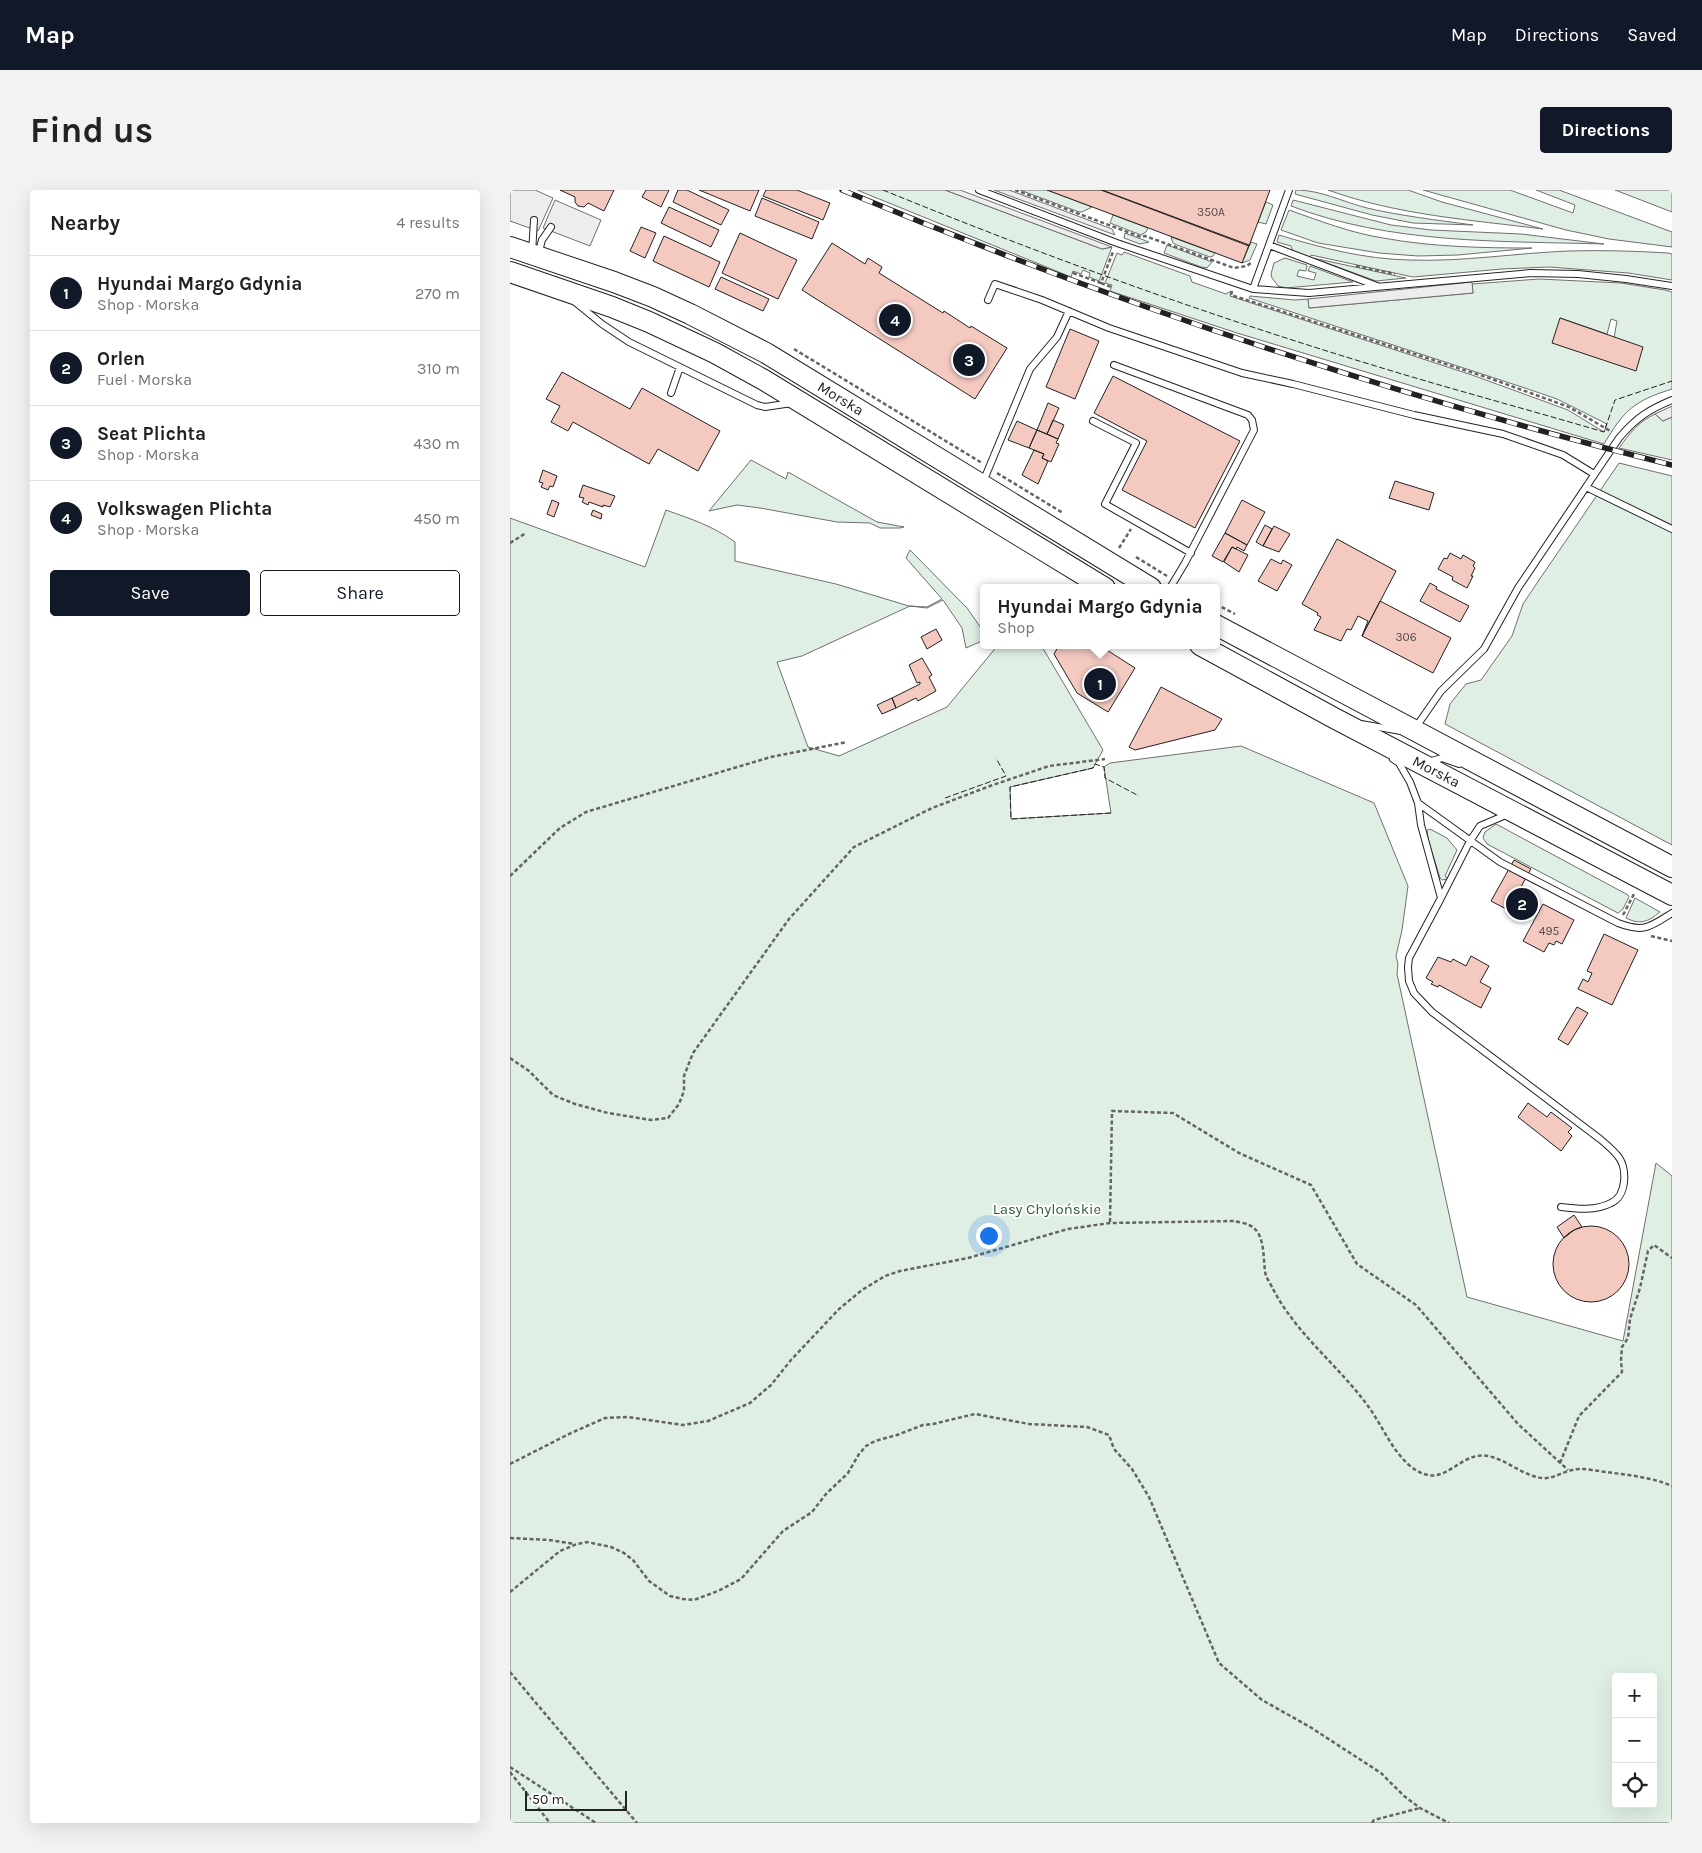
<!DOCTYPE html>
<meta charset="utf-8">
<style>
:root{--surface:#fff;--page:#f2f2f2;--text:#222;--muted:#767676;--line:#e0e0e0;--accent:#111827}
body{margin:0;font-family:Karla,sans-serif;background:var(--page);color:var(--text)}
.controls{position:absolute;right:15px;bottom:15px;display:grid;overflow:hidden;border-radius:5px;box-shadow:0 5px 20px #0002}
.controls button{width:45px;height:45px;display:grid;place-items:center;padding:0;border:0;border-bottom:1px solid var(--line);background:var(--surface);color:var(--text);font:25px sans-serif}
.scale{position:absolute;left:15px;bottom:12px;width:102px;box-sizing:border-box;padding-left:5px;border:2px solid #222;border-top:0;font-size:14px;line-height:18px;white-space:nowrap;color:#222;-webkit-text-stroke:4px #fff;paint-order:stroke}
.you{position:absolute;left:478px;top:1045px;width:18px;height:18px;margin:-12px;border:4px solid #fff;border-radius:50%;background:#1a73e8;box-shadow:0 0 0 8px #1a73e833}
.badge{display:grid;place-items:center;width:32px;height:32px;border-radius:50%;background:var(--accent);color:#fff;font-size:16px;font-weight:700}
.pin{position:absolute;translate:-50% -50%;border:2px solid #fff;box-shadow:0 1px 5px #0006}
.popup{position:absolute;left:470px;top:394px;width:240px;height:65px;box-sizing:border-box;display:grid;place-content:center;border-radius:5px;background:var(--surface);filter:drop-shadow(0 1px 4px #0005);font-size:16px;white-space:nowrap;color:var(--muted)}
.popup b{font-size:19px;color:var(--text)}
.popup::after{content:'';position:absolute;left:50%;top:100%;margin-left:-10px;border:10px solid transparent;border-top-color:var(--surface)}
.list{margin:0;padding:0;list-style:none}
h2{display:flex;justify-content:space-between;align-items:center;height:65px;margin:0;padding:0 20px;font-size:21px}
h2 small{font-size:16px;font-weight:400;color:var(--muted)}
.list li{display:grid;grid-template-columns:32px 1fr auto;gap:15px;align-items:center;box-sizing:border-box;height:75px;padding:0 20px;border-top:1px solid var(--line)}
.list b{display:block;font-size:19px;white-space:nowrap}
.list p{margin:0;font-size:16px;white-space:nowrap;color:var(--muted)}
.list em{font-size:16px;font-style:normal;color:var(--muted)}
.actions{display:flex;gap:10px;padding:15px 20px}
.actions a{flex:1;padding:11px 0;border:1px solid var(--accent);border-radius:5px;text-align:center;font-size:18px;color:var(--accent)}
.actions .main{background:var(--accent);color:#fff}
.icon{flex:none;width:28px;height:28px;fill:none;stroke:currentColor;stroke-width:2;stroke-linecap:round;stroke-linejoin:round}
.map{position:relative;flex:none;width:1162px;height:1633px;overflow:hidden;border-radius:5px}
header{display:flex;align-items:center;gap:30px;box-sizing:border-box;height:70px;padding:0 25px;background:var(--accent);color:#fff}
header strong{font-size:24px}
nav{display:flex;gap:28px;margin-inline-start:auto;font-size:18px}
.intro{display:flex;align-items:center;justify-content:space-between;box-sizing:border-box;height:120px;padding:0 30px}
h1{margin:0;font-size:35px}
.button{padding:12px 22px;border-radius:5px;background:var(--accent);color:#fff;font-size:18px;font-weight:700}
main{display:flex;gap:30px;padding:0 30px}
aside{flex:1;background:var(--surface);border-radius:5px;box-shadow:0 5px 20px #0002}
.map>svg:first-child{display:block}
.green{fill:#e0efe3;stroke:#6f6f6f;fill-rule:evenodd}
.parking{fill:#ededed;stroke:#6f6f6f}
.building{fill:#f3c9c0;stroke:#222}
.lines{fill:none;stroke-linecap:round;stroke-linejoin:round}
.lane-casing{stroke:#222;stroke-width:8}
.primary-casing{stroke:#222;stroke-width:22}
.path{stroke:#646464;stroke-width:2.5;stroke-dasharray:4 2.5;stroke-linecap:butt}
.lane{stroke:#fff;stroke-width:6}
.primary{stroke:#fff;stroke-width:20}
.rail-casing{stroke:#222;stroke-width:5.5}
.rail{stroke:#fff;stroke-width:4;stroke-dasharray:11;stroke-linecap:butt}
.fence{stroke:#222;stroke-width:1;stroke-dasharray:6 2.5;stroke-linecap:butt}
.labels{text-anchor:middle;dominant-baseline:central;stroke-width:4;stroke-linejoin:round;paint-order:stroke}
.number-label{font-size:12px;fill:#564c4a}
.street-label{font-size:15px;fill:#222;stroke:#fff}
.park-label{font-size:15px;fill:#2f5e38;stroke:#fff}
</style>
<header>
<strong>Map</strong>
<nav><a>Map</a><a>Directions</a><a>Saved</a></nav>
</header>
<div class="intro"><h1>Find us</h1><a class="button">Directions</a></div>
<main>
<aside>
<h2>Nearby<small>4 results</small></h2>
<ul class="list">
<li><span class="badge">1</span><div><b>Hyundai Margo Gdynia</b><p>Shop · Morska</p></div><em>270 m</em></li>
<li><span class="badge">2</span><div><b>Orlen</b><p>Fuel · Morska</p></div><em>310 m</em></li>
<li><span class="badge">3</span><div><b>Seat Plichta</b><p>Shop · Morska</p></div><em>430 m</em></li>
<li><span class="badge">4</span><div><b>Volkswagen Plichta</b><p>Shop · Morska</p></div><em>450 m</em></li>
</ul>
<div class="actions"><a class="main">Save</a><a>Share</a></div>
</aside>
<div class="map">
<svg width="1162" height="1633" viewBox="0 0 1162 1633">
<rect width="100%" height="100%" fill="#fff"/>
<path class="green" d="M347,0H435L592,59L602,57L589,91L579,87L580,83L573,80L571,84L563,81L561,87Z
M510,0H537L582,17L572,22H569Z
M786,0C811,0 833,12 857,18C891,26 927,30 963,35L903,33L862,25L785,4Z
M818,0H898L932,12L1033,39C961,30 887,25 818,0Z
M913,0H1000L1063,23L1065,15L1026,0H1049L1162,42V57L1099,49L1056,40Z
M1105,0H1162V22Z
M783,10L881,35L921,40L1011,44L1094,54C989,51 881,54 781,16Z
M756,12L763,15L756,34L748,32Z
M779,20C810,31 841,43 873,48C922,57 972,58 1022,58L948,65L908,66L869,63L808,53L771,40Z
M603,25L638,38L636,42L631,45L600,33Z
M615,43L639,52L630,54L614,48Z
M769,45C812,58 854,69 899,70C953,72 1006,63 1059,61C1092,60 1125,61 1158,63L1162,64V90L1118,83L1039,77L992,79L903,87L801,65L800,67L783,61L781,56L767,52Z
M661,47L705,63L703,66L700,67L667,55L663,53Z
M741,52L747,54L740,70L732,73Z
M657,55L702,72L697,78L691,77L654,63Z
M614,62L680,86L682,92L716,104L721,101L720,106L962,185L1058,220L1094,242L1097,234L1047,209L1015,198L739,108L740,106L785,110L798,109L799,118L963,103L962,94L1029,89L1111,93L1155,100L1162,102V199C1124,211 1114,220 1094,254L727,143L600,101L602,95L595,93L607,63L612,65ZM1050,128L1097,144L1101,129L1107,131L1104,148Z
M775,68L797,75L796,81L789,80L787,86L804,90L806,83L798,81L800,76L843,92L776,98L768,96L762,88L761,84L764,73Z
M803,68L896,88L866,91Z
M1145,224L1153,231L1162,227V270L1109,258C1120,243 1128,232 1145,224Z
M241,270L276,289L278,282L367,332L394,337L390,338H370L360,333L327,332L250,318L227,315L199,321Z
M1109,273L1162,286V655L935,534L940,514L956,494L971,490L1002,446L1013,414L1027,393Z
M156,320C181,329 203,336 225,352V371L326,394L399,416L417,417L432,409L396,368L400,360L457,418L471,438H474V450L456,458L452,438L433,410L417,418L400,416L292,466L267,472L298,557L329,566L437,517L488,455H531L593,560L583,578L500,597L501,629L601,623L594,577L600,573L731,556L864,613L898,696L892,740L886,766L888,774L887,784L957,1107L1113,1151L1146,973L1162,986V1633H0V328L135,377ZM1106,1487H1143V1614H1106Z
M986,634L1118,705L1119,707L1113,719L1108,723L977,654L973,648L975,642Z
M920,639L937,648L947,660L935,686L938,689L932,690L930,688L918,649L917,640Z
M1125,708L1150,722C1138,732 1130,735 1116,728Z"/>
<path class="parking" d="M0,0H25L43,8L28,41L0,31Z
M435,0H450L602,57L592,59Z
M484,0H499L602,39L605,45Z
M45,10L91,30L80,56L33,38Z
M962,92L963,103L799,118L798,109Z
M1162,216V227L1153,231L1145,224Z"/>
<path class="building" d="M50,0H104L94,21L78,13L74,17L68,16L65,12V7Z
M136,0H159L151,17L132,7Z
M168,0H177L219,20L211,35L163,12Z
M189,0H249L240,21Z
M256,0H287L320,13L313,30L253,6Z
M537,0H592L739,55L732,73Z
M591,0H760L739,56Z
M252,8L309,32L302,49L245,26Z
M159,17L209,40L201,57L151,33Z
M131,37L146,43L135,68L120,61Z
M230,43L287,70L268,109L212,83Z
M154,46L210,72L199,97L143,71Z
M322,53L355,74L358,68L372,77L369,83L433,123L434,121L460,138L461,136L497,158L465,209L292,100Z
M211,87L259,109L253,121L205,99Z
M1050,128L1133,157L1126,181L1042,153Z
M560,139L589,151L565,209L536,197Z
M52,182L120,219L132,198L210,241L188,281L148,259L139,274L63,232L58,241L41,232L50,216L36,209Z
M603,186L730,251L685,338L612,300L637,251L584,223Z
M538,213L549,218L537,244L527,240Z
M543,230L554,235L548,249L537,244Z
M507,231L527,240L519,258L498,250Z
M527,240L548,249L546,253L549,254L541,272L532,268L534,264L519,258Z
M524,260L534,264L532,268L538,271L528,294L512,285Z
M33,280L47,286L43,297L40,296L38,300L31,297L33,293L29,292Z
M885,291L924,303L919,320L879,308Z
M73,295L105,306L100,317L93,315V317L79,312L78,315L72,312L74,308L69,307Z
M42,310L49,313L44,327L37,324Z
M732,310L755,322L737,355L715,343Z
M83,320L92,324L91,329L81,325Z
M755,335L762,339L753,356L746,352Z
M764,336L780,344L769,362L753,356Z
M715,343L737,355L734,361L727,357L726,359L722,357L713,372L702,366Z
M827,349L886,381L852,446L858,431L848,426L841,440L837,439L831,451L804,440L811,427L807,425L808,423L792,414Z
M722,357L738,365L729,382L714,372Z
M940,363L951,369L953,365L965,372L963,376L965,378L961,386H963L957,398L942,390L943,387L928,379L934,368L937,369Z
M761,369L771,374L773,370L782,375L767,401L748,391Z
M920,393L927,397L926,399L959,416L950,432L910,411Z
M870,411L941,448L923,483L852,446Z
M426,439L432,450L417,459L411,447Z
M549,455H589L625,478L598,522L567,503L544,464Z
M412,468L422,485L419,487L426,501L408,511L406,508L386,518L382,508L410,494V492L407,493L399,475Z
M651,497L712,529L705,540L625,560L619,557Z
M382,508L386,518L372,524L367,515Z
M1004,670L1021,679L998,720L981,711Z
M1033,714L1064,730L1052,754L1046,751L1044,755L1039,753L1034,762L1013,751Z
M1094,744L1128,760L1102,815L1068,799L1073,789L1078,792L1082,783L1077,781Z
M961,766L979,776L970,792L981,798L971,818L929,795L928,797L921,794L923,792L916,788L928,767L941,772L943,769L956,776Z
M1067,817L1078,823L1058,855L1048,849Z
M1018,913L1037,927L1041,922L1062,938L1058,942L1062,946L1051,961L1008,927Z
M1064,1025L1072,1037L1064,1040L1054,1048L1047,1037Z
M1043 1074a38 38 0 1 1 76 0a38 38 0 1 1-76 0Z"/>
<g class="lines">
<defs>
<path id="lane" d="M469,0L607,53L743,99L799,103L1021,83L1068,84L1116,89L1162,96
M759,55L867,96
M22,63L24,30
M28,65L32,50L41,37
M743,99L779,0
M478,110L485,94L532,110L599,138L732,183L783,194L904,225L993,244L1053,265L1084,284
M65,112L92,134L119,152L247,215L255,217L282,213
M604,175L738,225L742,230L744,240L675,373L660,398
M161,203L170,177
M583,231L626,253L595,314L681,363
M473,292L520,179L547,147L559,121
M1076,297L1162,339
M851,534L891,541
M906,537L931,501L974,459L1008,398L1109,248C1126,228 1138,220 1162,210
M883,569L889,573L900,592L908,613L911,635L931,708L899,768L898,777L899,791L904,803L922,822L1090,949C1096,954 1102,959 1107,965C1118,977 1117,1006 1101,1013C1086,1021 1067,1019 1051,1017
M918,572L932,568L949,574
M908,613L990,672L1108,733C1134,743 1140,737 1162,723
M931,708L960,651L970,636L998,624"/>
<g id="primary">
<path id="s1" d="M0,57L104,92L143,107L180,124L256,163L641,398"/>
<path d="M0,82L102,117L139,132L205,163L254,190L595,398"/>
<path d="M706,435L1162,677"/>
<path id="s2" d="M690,455L824,528L1162,705"/>
</g>
</defs>
<use href="#lane" class="lane-casing"/>
<use href="#primary" class="primary-casing"/>
<path class="path" d="M505,0L631,47L635,46L724,78L737,76L742,72
M846,76L885,84
M563,83L591,93L603,62
M591,93L601,97
M722,101L721,105L979,188L1059,217L1102,242
M284,159L472,273
M487,283L553,323
M0,353L16,343
M609,358L621,339
M626,367L657,386
M706,414L725,424
M0,686L50,638L76,622L261,567L337,552
M1113,725L1124,704
M1141,746L1162,751
M0,868L19,881L43,905L65,914L98,923L141,930L158,928L169,914L174,901V886L183,863L279,729L344,657L422,618L480,596L539,576L595,569
M600,1032L602,921L663,923L729,963L801,995L847,1074L906,1115L1008,1234L1058,1280
M1050,1273L1069,1226L1112,1182L1111,1170L1112,1157L1118,1148L1120,1129L1130,1098L1138,1061L1144,1055L1162,1068
M0,1274L61,1243L95,1228L118,1227L173,1235L198,1231L240,1213L261,1195L281,1170L329,1119L352,1100L375,1086L390,1081L458,1068L558,1039L600,1033L724,1031C728,1032 735,1033 739,1035C757,1043 752,1070 756,1086C758,1090 761,1095 763,1099C787,1145 828,1175 858,1216C872,1235 881,1259 899,1275C930,1301 942,1271 967,1266C987,1262 1008,1283 1027,1287C1043,1292 1053,1279 1070,1279C1078,1279 1087,1281 1096,1282C1118,1285 1141,1287 1162,1296
M0,1348L39,1350L65,1354
M0,1402L50,1361L67,1354L77,1352L101,1357L114,1363L123,1370L139,1391L160,1406L173,1409L184,1410L208,1401L231,1389L273,1341L302,1322L316,1304L338,1283L349,1264L356,1256L365,1251L387,1245L413,1235L423,1234L465,1224L519,1234L577,1237L599,1245L604,1259L622,1279L639,1307L709,1473L752,1510L800,1537L871,1583L894,1606L910,1618L939,1633
M0,1482L127,1633
M0,1577L86,1633
M0,1582L40,1633
M862,1633L864,1630L910,1618"/>
<use href="#lane" class="lane"/>
<use href="#primary" class="primary"/>
<defs>
<path id="rail" d="M332,0C602,112 879,205 1162,275"/>
</defs>
<use href="#rail" class="rail-casing"/>
<use href="#rail" class="rail"/>
<path class="fence" d="M373,0C532,65 694,124 859,174C937,198 1016,219 1094,242L1105,210L1162,191
M435,608L496,586L486,568
M601,623L501,629L500,597L583,578L585,574L594,577L595,588L629,606"/>
</g>
<g class="labels">
<g class="number-label">
<text x="701" y="22">350A</text>
<text x="896" y="447">306</text>
<text x="1039" y="741">495</text>
</g>
<g class="street-label">
<text stroke="none"><textPath href="#s1" startOffset="365">Morska</textPath></text>
<text stroke="none"><textPath href="#s2" startOffset="268">Morska</textPath></text>
</g>
<g class="park-label">
<text x="537" y="1019">Lasy Chylońskie</text>
</g>
</g>
</svg>
<div class="controls">
<button>+</button>
<button>−</button>
<button><svg class="icon" aria-label="locate" viewBox="0 0 24 24"><circle cx="12" cy="12" r="6"/><path d="M12 2v4M12 18v4M2 12h4M18 12h4"/></svg></button>
</div>
<div class="scale">50 m</div>
<div class="you"></div>
<div class="pin badge" style="left:590px;top:494px">1</div>
<div class="popup"><b>Hyundai Margo Gdynia</b>Shop</div>
<div class="pin badge" style="left:1012px;top:714px">2</div>
<div class="pin badge" style="left:459px;top:170px">3</div>
<div class="pin badge" style="left:385px;top:130px">4</div>
</div>
</main>
